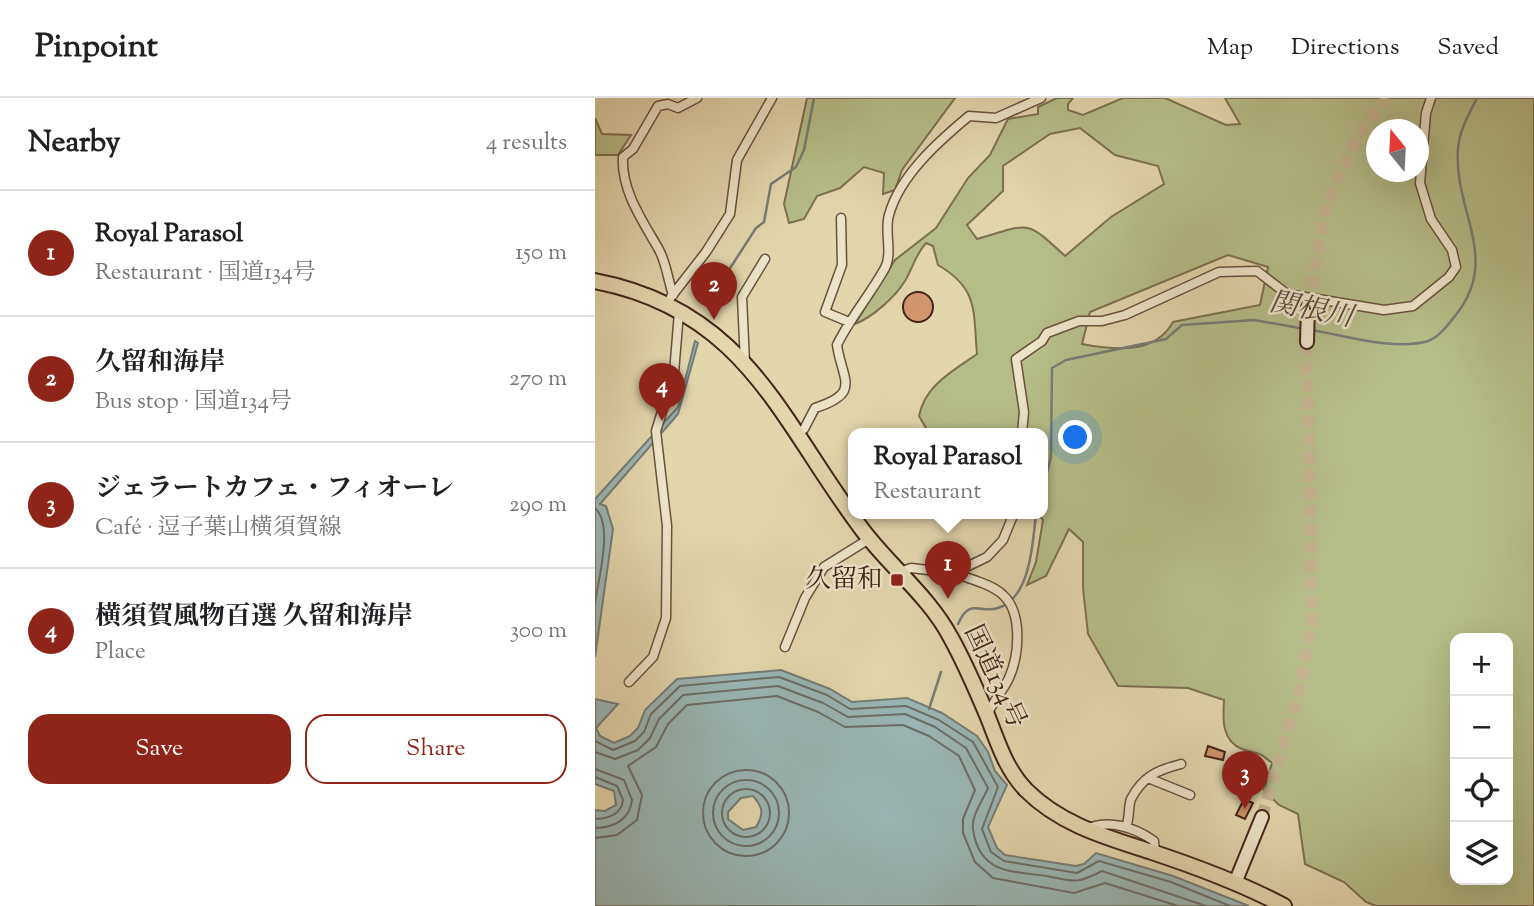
<!DOCTYPE html>
<meta charset="utf-8">
<style>
:root{--surface:#fff;--page:#f2f2f2;--text:#202124;--muted:#757577;--line:#e0e0e0;--accent:#8f2418}
body{margin:0;font-family:"Sorts Mill Goudy","Noto Serif JP",serif;background:var(--page);color:var(--text)}
.controls{position:absolute;right:21px;bottom:21px;display:grid;overflow:hidden;border-radius:14px;box-shadow:0 7px 28px #0002}
.controls button{width:63px;height:63px;display:grid;place-items:center;padding:0;border:0;border-bottom:2px solid var(--line);background:var(--surface);color:var(--text);font:35px sans-serif}
.compass{position:absolute;left:771px;top:21px;width:63px;height:63px;border-radius:50%;background:var(--surface);box-shadow:0 7px 28px #0002;rotate:342deg}
.you{position:absolute;left:481px;top:340px;width:24px;height:24px;margin:-18px;border:5px solid #fff;border-radius:50%;background:#1a73e8;box-shadow:0 0 0 10px #1a73e833}
.badge{display:grid;place-items:center;width:46px;height:46px;border-radius:50%;background:var(--accent);color:#fff;font-size:23px;font-weight:700}
.pin{position:absolute;translate:-50% -58px;filter:drop-shadow(0 2px 4px #0008)}
.pin::after{content:'';position:absolute;top:37px;width:24px;height:21px;background:inherit;clip-path:polygon(0 0,100% 0,50% 100%)}
.popup{position:absolute;left:253px;top:330px;width:200px;height:91px;box-sizing:border-box;display:grid;place-content:center;border-radius:14px;background:var(--surface);filter:drop-shadow(0 2px 5px #0005);font-size:23px;white-space:nowrap;color:var(--muted)}
.popup b{font-size:26px;color:var(--text)}
.popup::after{content:'';position:absolute;left:50%;top:100%;margin-left:-14px;border:14px solid transparent;border-top-color:var(--surface)}
.list{margin:0;padding:0;list-style:none}
h2{display:flex;justify-content:space-between;align-items:center;height:91px;margin:0;padding:0 28px;font-size:30px}
h2 small{font-size:23px;font-weight:400;color:var(--muted)}
.list li{display:grid;grid-template-columns:46px 1fr auto;gap:21px;align-items:center;box-sizing:border-box;height:126px;padding:0 28px;border-top:2px solid var(--line)}
.list b{display:block;font-size:26px;white-space:nowrap}
.list p{margin:0;font-size:23px;white-space:nowrap;color:var(--muted)}
.list em{font-size:23px;font-style:normal;color:var(--muted)}
.actions{display:flex;gap:14px;padding:21px 28px}
.actions a{flex:1;padding:16px 0;border:2px solid var(--accent);border-radius:21px;text-align:center;font-size:24px;color:var(--accent)}
.actions .main{background:var(--accent);color:#fff}
.icon{flex:none;width:38px;height:38px;fill:none;stroke:currentColor;stroke-width:2;stroke-linecap:round;stroke-linejoin:round}
.map{position:relative;flex:none;width:939px;height:808px;overflow:hidden}
header{display:flex;align-items:center;gap:42px;box-sizing:border-box;height:98px;padding:0 35px;background:var(--surface);border-bottom:2px solid var(--line)}
header strong{font-size:33px}
nav{display:flex;gap:38px;margin-inline-start:auto;font-size:24px}
main{display:flex}
aside{flex:1;background:var(--surface)}
.map>svg:first-child{display:block}
.green{fill:#b5bd87;stroke:#7c7050;stroke-width:2;fill-rule:evenodd}
.water{fill:#9ab6b5;stroke:#777c77;stroke-width:2;fill-rule:evenodd}
.lines{fill:none;stroke-linecap:round;stroke-linejoin:round}
.shore{stroke:#6e6d67;stroke-width:2}
.stream{stroke:#777c77;stroke-width:2.5}
.building{fill:#d2966e;stroke:#422419;stroke-width:2}
.secondary-tunnel{stroke:#c2b28e;stroke-width:12;stroke-dasharray:12 6;stroke-linecap:butt}
.minor-casing{stroke:#6a503e;stroke-width:11}
.secondary-casing{stroke:#422419;stroke-width:16}
.trunk-casing{stroke:#422419;stroke-width:18}
.minor{stroke:#ece4c8;stroke-width:8}
.secondary{stroke:#ece4c8;stroke-width:12}
.trunk{stroke:#e2d6ab;stroke-width:14}
.poi-dot{fill:#8f2418;stroke:#ece4c8;stroke-width:2.5}
.labels{text-anchor:middle;dominant-baseline:central;stroke-width:5;stroke-linejoin:round;paint-order:stroke}
.poi-label{font-size:26px;fill:#422419;stroke:#ece4c8;text-anchor:end}
.street-label{font-size:26px;fill:#422419;stroke:#ece4c8}
.water-label{font-size:28px;font-style:italic;fill:#584840;stroke:#ece4c8}
</style>
<header>
<strong>Pinpoint</strong>
<nav><a>Map</a><a>Directions</a><a>Saved</a></nav>
</header>
<main>
<aside>
<h2>Nearby<small>4 results</small></h2>
<ul class="list">
<li><span class="badge">1</span><div><b>Royal Parasol</b><p>Restaurant · 国道134号</p></div><em>150 m</em></li>
<li><span class="badge">2</span><div><b>久留和海岸</b><p>Bus stop · 国道134号</p></div><em>270 m</em></li>
<li><span class="badge">3</span><div><b>ジェラートカフェ・フィオーレ</b><p>Café · 逗子葉山横須賀線</p></div><em>290 m</em></li>
<li><span class="badge">4</span><div><b>横須賀風物百選 久留和海岸</b><p>Place</p></div><em>300 m</em></li>
</ul>
<div class="actions"><a class="main">Save</a><a>Share</a></div>
</aside>
<div class="map">
<svg width="939" height="808" viewBox="0 0 939 808">
<rect width="100%" height="100%" fill="#e2d6ab"/>
<filter id="stains"><feTurbulence type="fractalNoise" baseFrequency=".00286" numOctaves="4"/><feColorMatrix values="0 0 0 0 .2 0 0 0 0 .09 0 0 0 0 .02 0 0 0 .5 -.17"/></filter>
<radialGradient id="worn" r=".72"><stop offset=".6" stop-color="#630" stop-opacity="0"/><stop offset="1" stop-color="#630" stop-opacity=".3"/></radialGradient>
<path class="green" d="M212,0H360L307,72L300,92L288,96L289,75L269,69L245,90L222,98L209,121L194,125L189,106Z
M462,0H478L473,6V12L488,17L528,0H570L631,27L645,26L630,0H939V808H781L771,804L749,784L710,766L703,716L684,707L669,692L677,665C661,651 663,657 647,651C626,643 628,620 629,602L593,590L523,588L493,536L488,490V444L474,431L451,478L432,487L441,464L448,422L442,415H448V335H334L324,318C330,287 358,273 382,256C378,213 384,191 343,167L338,148L331,145C320,157 318,170 310,183C300,199 278,219 260,226L300,162L341,130L373,80L395,57L413,21L443,16V9ZM485,30L520,57L563,68L569,86L516,119L470,158C429,120 435,126 382,141L372,127L408,93V68L455,36ZM782,32H824V74H782ZM633,157L673,169L665,207L578,224C560,257 519,252 487,246L495,214ZM860,540H913V782H860Z
M0,20L7,36L36,37L23,57H0Z"/>
<path class="water" d="M100,243L103,245L83,316L5,406L11,408L18,431L0,559V401L83,309Z
M186,572L235,591L257,604L312,600L347,615L382,638L393,654L400,673L412,687L393,729L402,750L410,757L481,768L489,766L501,755L578,778L654,808H0V712L10,713L21,707L19,693L0,686V601L23,606L1,630L5,638L19,645L35,638L43,630L50,612L82,581ZM158,698C168,709 169,716 161,729L148,732L133,721V714L146,700Z"/>
<g class="lines">
<path class="shore" d="M0,410C19,427 3,481 0,506
M0,643L18,652L40,643L49,634L56,616L85,588L184,579L232,597L255,611L311,608L344,622L378,644L403,689L387,731L396,754L409,763L482,775L504,763L576,784L635,808
M0,654L20,661L43,652L55,640L64,621L88,597L183,588L228,605L253,619L310,616L340,629L371,650L393,690C388,702 376,718 378,731C384,776 417,773 451,778C479,783 480,787 507,773L611,808
M0,671L29,682L37,702C35,721 19,730 0,730
M108 715a43 43 0 1 1 86 0a43 43 0 1 1-86 0Z
M0,679L22,688L28,702C27,716 13,721 0,721
M118 715a33 33 0 1 1 66 0a33 33 0 1 1-66 0Z
M127 715a24 24 0 1 1 48 0a24 24 0 1 1-48 0Z
M0,740L22,737L42,722L47,697L33,668L61,649L73,626L92,607L182,598L223,614L250,629L308,627L334,638L364,658L380,692L368,721V735L380,764L398,780L479,795L510,785L583,808"/>
<path class="stream" d="M119,195L161,130L169,124L176,86L201,69L209,52L219,0
M716,232C749,237 799,253 833,243C843,240 853,227 860,218C907,160 858,114 863,50C865,31 874,16 882,0
M448,390L456,359L457,270L471,262L571,241L587,227L659,222L710,231
M363,526C375,499 384,516 403,510C436,500 438,443 441,415
M334,611L346,574"/>
</g>
<path class="building" d="M308 209a15 15 0 1 1 30 0a15 15 0 1 1-30 0Z
M613,648L630,654L628,662L610,658Z
M649,701L658,705L650,721L641,717Z"/>
<g class="lines">
<path class="secondary-tunnel" d="M713,207L732,104L763,37L793,0
M667,719L705,591L717,524L712,244"/>
<defs>
<path id="minor" d="M246,120L247,167L230,214L254,224
M78,197C73,182 71,163 63,150C47,122 26,92 28,59L38,51L63,8L73,6L83,10L102,0
M76,199L111,154L135,116L142,62L177,0
M150,265L147,199L170,161
M203,335L209,331L220,310C267,295 247,282 242,247C255,220 275,197 290,170C298,155 289,133 294,117C305,77 344,43 374,18L401,20L446,0
M427,335L429,314L421,261L447,243L452,235L484,223H507L530,217L624,174L662,173L692,196L789,212L818,208L854,179L861,169L857,152L836,121L825,85L831,15L836,0
M305,474L316,470L359,475L392,459L408,442L419,415
M359,475C374,481 397,486 408,497C428,515 424,558 414,580C408,593 397,604 392,618
M190,549L210,500L229,469L274,441
M34,584L58,559L71,520L72,428L61,333L79,275L84,214
M553,680L595,697
M531,729C535,720 533,709 536,701C548,678 563,672 586,666
M491,731C514,721 539,729 559,743L560,755"/>
<path id="secondary" d="M712,244L713,207
M640,785L667,719"/>
<path id="trunk" d="M0,183C151,212 185,322 266,430C294,468 334,498 356,540C370,565 381,591 392,617C403,644 410,670 431,692C466,727 511,739 557,754C602,769 648,786 689,808"/>
</defs>
<use href="#minor" class="minor-casing"/>
<use href="#secondary" class="secondary-casing"/>
<use href="#trunk" class="trunk-casing"/>
<use href="#minor" class="minor"/>
<use href="#secondary" class="secondary"/>
<use href="#trunk" class="trunk"/>
</g>
<rect class="poi-dot" x="295" y="475" width="14" height="14" rx="3.5"/>
<g class="labels">
<g class="poi-label">
<text x="288" y="482">久留和</text>
</g>
<g class="street-label">
<text transform="translate(399 579) rotate(65)">国道134号</text>
</g>
<g class="water-label">
<text transform="translate(716 213) rotate(11)">関根川</text>
</g>
</g>
<rect width="100%" height="100%" filter="url(#stains)"/>
<rect width="100%" height="100%" fill="url(#worn)"/>
</svg>
<div class="controls">
<button>+</button>
<button>−</button>
<button><svg class="icon" aria-label="locate" viewBox="0 0 24 24"><circle cx="12" cy="12" r="6"/><path d="M12 2v4M12 18v4M2 12h4M18 12h4"/></svg></button>
<button><svg class="icon" aria-label="layers" viewBox="0 0 24 24"><path d="M12 4l9 5-9 5-9-5zM3 14l9 5 9-5"/></svg></button>
</div>
<svg class="compass" viewBox="-18 -18 36 36"><path d="M0-13l5 13h-10z" fill="#e53935"/><path d="M0 13l5-13h-10z" fill="#757577"/></svg>
<div class="you"></div>
<div class="pin badge" style="left:353px;top:501px">1</div>
<div class="popup"><b>Royal Parasol</b>Restaurant</div>
<div class="pin badge" style="left:119px;top:222px">2</div>
<div class="pin badge" style="left:650px;top:711px">3</div>
<div class="pin badge" style="left:67px;top:323px">4</div>
</div>
</main>
